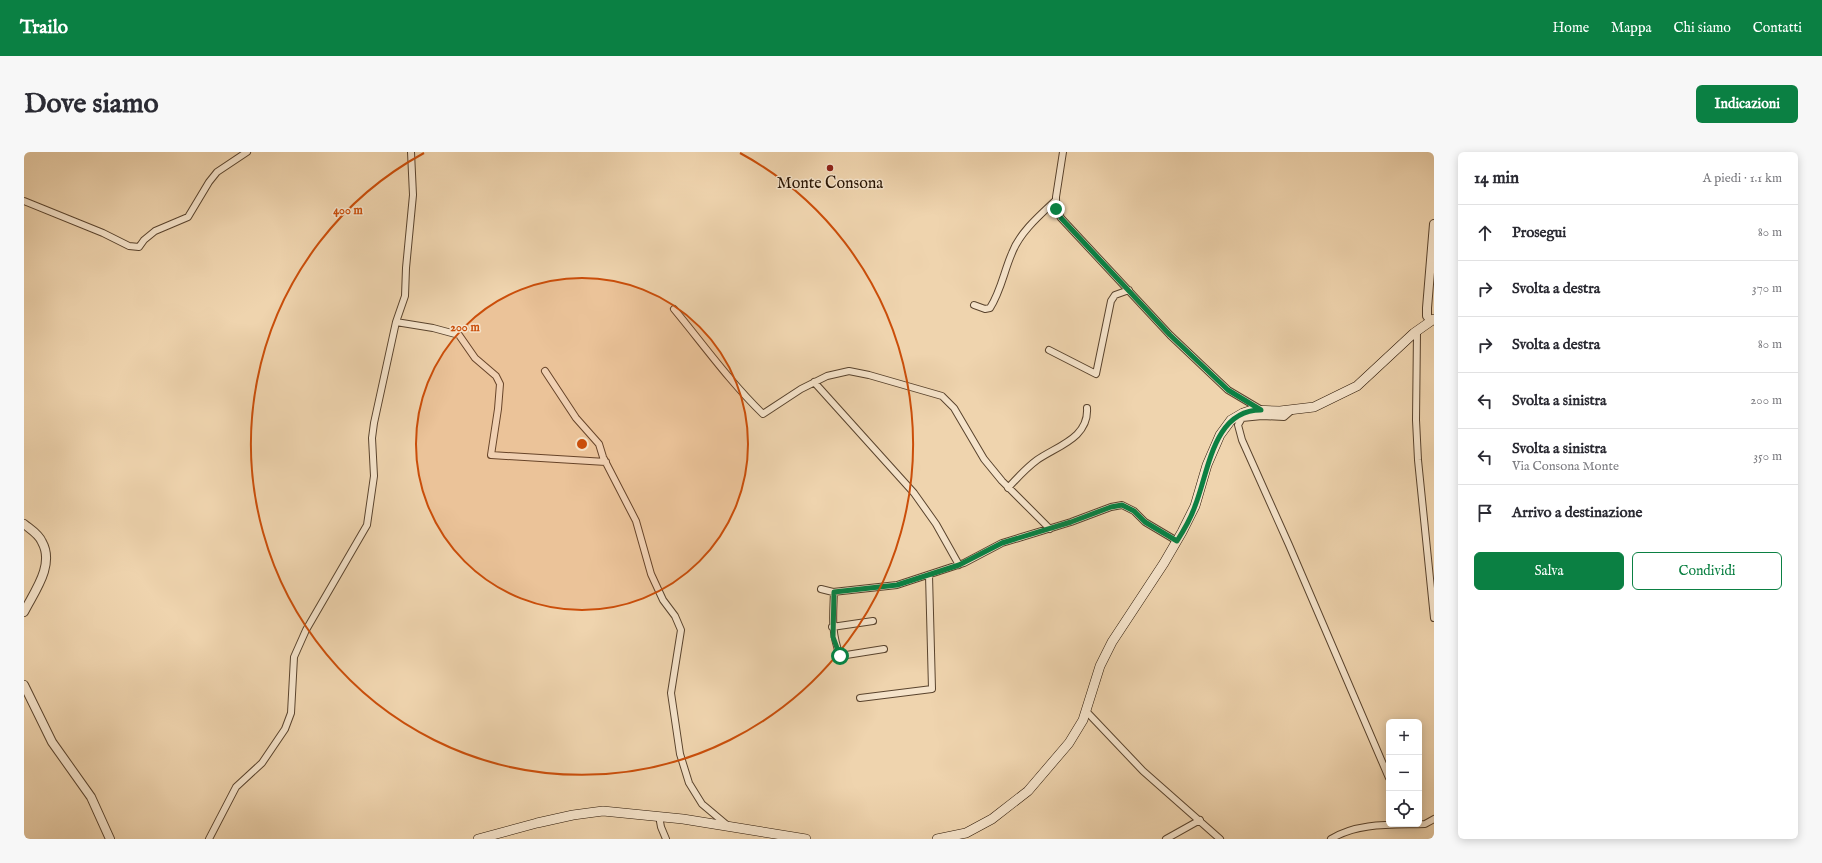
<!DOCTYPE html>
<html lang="it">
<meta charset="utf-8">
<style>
:root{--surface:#fff;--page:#f7f7f7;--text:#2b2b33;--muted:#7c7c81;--line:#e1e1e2;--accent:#0b8043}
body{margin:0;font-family:"IM FELL English",serif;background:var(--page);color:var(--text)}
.controls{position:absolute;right:12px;bottom:12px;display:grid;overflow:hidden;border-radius:6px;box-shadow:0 2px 10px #0003}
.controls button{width:36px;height:36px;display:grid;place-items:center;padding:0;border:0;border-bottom:1px solid var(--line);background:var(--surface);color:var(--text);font:20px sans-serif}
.stop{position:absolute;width:12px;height:12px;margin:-9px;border:3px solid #0b8043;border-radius:50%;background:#fff}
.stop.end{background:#0b8043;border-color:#fff;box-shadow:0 1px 4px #0008}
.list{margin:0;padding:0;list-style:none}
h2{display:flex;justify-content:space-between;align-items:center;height:52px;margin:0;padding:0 16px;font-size:17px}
h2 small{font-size:13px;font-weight:400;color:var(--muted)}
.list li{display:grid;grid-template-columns:26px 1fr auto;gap:12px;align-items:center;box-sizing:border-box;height:56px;padding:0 16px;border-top:1px solid var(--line)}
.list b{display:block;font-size:15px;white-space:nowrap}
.list p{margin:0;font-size:13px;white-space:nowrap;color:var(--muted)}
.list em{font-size:13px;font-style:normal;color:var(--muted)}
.actions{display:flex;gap:8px;padding:12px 16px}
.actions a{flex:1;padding:9px 0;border:1px solid var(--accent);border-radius:6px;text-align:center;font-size:14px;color:var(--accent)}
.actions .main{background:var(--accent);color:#fff}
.icon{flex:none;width:22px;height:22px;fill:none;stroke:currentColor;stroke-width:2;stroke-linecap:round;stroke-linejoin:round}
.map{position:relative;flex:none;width:1410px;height:687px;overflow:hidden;border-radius:6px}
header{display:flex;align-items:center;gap:24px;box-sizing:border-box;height:56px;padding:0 20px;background:var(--accent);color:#fff}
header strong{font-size:19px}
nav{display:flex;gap:22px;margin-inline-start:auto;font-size:14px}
.intro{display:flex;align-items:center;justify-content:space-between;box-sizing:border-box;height:96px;padding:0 24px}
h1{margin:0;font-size:28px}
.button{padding:10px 18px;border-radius:6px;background:var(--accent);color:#fff;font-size:14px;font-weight:700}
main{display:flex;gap:24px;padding:0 24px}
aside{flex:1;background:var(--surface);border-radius:6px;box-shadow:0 2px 10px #0003}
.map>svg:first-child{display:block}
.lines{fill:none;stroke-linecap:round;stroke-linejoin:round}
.minor-casing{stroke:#59432d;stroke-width:8}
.tertiary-casing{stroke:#59432d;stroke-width:10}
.secondary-casing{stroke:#271302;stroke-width:10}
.minor{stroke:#f5e3ca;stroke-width:6}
.tertiary{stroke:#f5e3ca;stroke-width:8}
.secondary{stroke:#f5e3ca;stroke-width:9}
.route{stroke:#0b8043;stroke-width:5}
.ring{fill:none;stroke:#cb4e0a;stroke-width:2}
.poi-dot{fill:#8f2418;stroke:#f5e3ca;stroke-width:1.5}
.labels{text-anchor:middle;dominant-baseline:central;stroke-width:3;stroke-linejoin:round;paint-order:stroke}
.poi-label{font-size:16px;fill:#271302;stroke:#f5e3ca}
.centre{fill:#cb4e0a;stroke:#f5e3ca;stroke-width:2}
.ring-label{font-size:12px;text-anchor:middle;font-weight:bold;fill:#cb4e0a;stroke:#f5e3ca;stroke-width:3;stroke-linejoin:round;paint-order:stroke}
</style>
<header>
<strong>Trailo</strong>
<nav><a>Home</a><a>Mappa</a><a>Chi siamo</a><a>Contatti</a></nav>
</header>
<div class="intro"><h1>Dove siamo</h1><a class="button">Indicazioni</a></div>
<main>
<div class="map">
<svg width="1410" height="687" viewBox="0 0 1410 687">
<rect width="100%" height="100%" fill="#efd4ae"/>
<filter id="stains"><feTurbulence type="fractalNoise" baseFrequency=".005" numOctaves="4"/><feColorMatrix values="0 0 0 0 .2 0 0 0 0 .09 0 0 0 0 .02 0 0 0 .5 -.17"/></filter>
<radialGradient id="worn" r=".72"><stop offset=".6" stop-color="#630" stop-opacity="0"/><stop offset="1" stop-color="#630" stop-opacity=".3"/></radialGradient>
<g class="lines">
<defs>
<path id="minor" d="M1039,0L1032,45V57L1037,66L1146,183L1204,238L1236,257
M0,49L79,81L105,94L115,95L120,88L131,79L164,65L185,30L193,20L223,0
M950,153L961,157L966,156C977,139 980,119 988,101C996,80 1016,63 1032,48
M650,157C679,192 706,230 739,262L777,237L803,224L825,219L845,223L918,244L930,256L960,307L978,329L1026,377
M372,170L409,176L435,183L451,206L472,224L476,232L474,257L467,303L582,310
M1393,180L1392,268L1394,308L1410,466
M1025,198L1072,222L1087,149L1091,143L1105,138
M521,219L552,266L575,292L579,305L612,369L627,422L639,448L651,464L657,478L647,541L656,602L665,631L678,652L703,673
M790,230L890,341L912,372L935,413
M1268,258L1260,265L1238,264L1218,266L1214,273L1218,288L1265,393L1365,626
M984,336C993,326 1002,316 1013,308C1033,294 1065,286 1063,256
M797,437L809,440L873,433L940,411L978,391L1047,370L1087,355L1098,353L1110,359L1121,370L1153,389
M810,440C809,466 807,479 816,504L860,497
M808,475L849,469
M836,546L908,537L905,423
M1062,559L1119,619L1196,687
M635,664L637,675L642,687
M185,687L212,635L238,611L261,577L267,561L270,505L282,478L343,373L350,324L348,286L350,271L372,170L381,144L382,116L389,43L387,0
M1142,687L1176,668
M1307,687C1334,670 1370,673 1401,672L1410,667"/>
<path id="tertiary" d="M1407,169L1403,164V156L1410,72
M0,372C6,377 15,382 18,390C31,413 10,440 0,460
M0,533L28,590L67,645L86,687"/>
<path id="secondary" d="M454,687L513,671L549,663L579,659L659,667L782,687
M913,687L942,681L968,667L1004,639L1045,591L1059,568L1076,514L1088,490L1140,411L1158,380L1171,354L1183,313L1196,283L1207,268L1219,261L1228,258L1256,259L1290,255L1333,234L1390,181L1410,167"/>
</defs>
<use href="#minor" class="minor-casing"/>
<use href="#tertiary" class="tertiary-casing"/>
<use href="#secondary" class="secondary-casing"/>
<use href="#minor" class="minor"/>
<use href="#tertiary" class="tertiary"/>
<use href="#secondary" class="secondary"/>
</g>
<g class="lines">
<path class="route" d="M816,504L809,485L810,440L873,433L935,413L978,391L1047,370L1087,355L1098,353L1110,359L1121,370L1153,389C1160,378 1167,366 1171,354C1185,319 1189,258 1237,258L1204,238L1146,183L1037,66L1032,57"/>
</g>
<circle cx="558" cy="292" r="166" fill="#cb4e0a" fill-opacity=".12"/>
<g class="ring">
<circle cx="558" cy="292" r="166"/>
<path d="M716 1A331 331 0 1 1 400 1"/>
</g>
<circle class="poi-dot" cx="806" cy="16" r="4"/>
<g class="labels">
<g class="poi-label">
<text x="806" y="32">Monte Consona</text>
</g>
</g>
<circle cx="558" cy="292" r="6" class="centre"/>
<g class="ring-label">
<text x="324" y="62">400 m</text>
<text x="441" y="179">200 m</text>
</g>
<rect width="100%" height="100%" filter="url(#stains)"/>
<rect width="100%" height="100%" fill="url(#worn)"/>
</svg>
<div class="controls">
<button>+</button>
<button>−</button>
<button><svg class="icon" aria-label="locate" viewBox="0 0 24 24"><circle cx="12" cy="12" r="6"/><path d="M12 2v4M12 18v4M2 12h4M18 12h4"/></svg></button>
</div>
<div class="stop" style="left:816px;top:504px"></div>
<div class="stop end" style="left:1032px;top:57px"></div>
</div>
<aside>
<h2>14 min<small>A piedi · 1.1 km</small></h2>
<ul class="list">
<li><svg class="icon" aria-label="ahead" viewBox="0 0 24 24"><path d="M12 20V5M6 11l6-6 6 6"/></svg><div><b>Prosegui</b></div><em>80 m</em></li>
<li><svg class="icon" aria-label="right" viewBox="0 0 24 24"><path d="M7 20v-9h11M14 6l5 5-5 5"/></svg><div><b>Svolta a destra</b></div><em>370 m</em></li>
<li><svg class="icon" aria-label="right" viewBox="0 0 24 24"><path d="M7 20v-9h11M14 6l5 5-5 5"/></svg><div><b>Svolta a destra</b></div><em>80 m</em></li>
<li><svg class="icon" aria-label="left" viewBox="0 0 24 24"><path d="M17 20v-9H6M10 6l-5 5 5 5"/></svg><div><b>Svolta a sinistra</b></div><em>200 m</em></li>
<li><svg class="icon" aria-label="left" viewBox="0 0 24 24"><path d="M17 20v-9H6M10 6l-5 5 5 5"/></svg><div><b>Svolta a sinistra</b><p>Via Consona Monte</p></div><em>350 m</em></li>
<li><svg class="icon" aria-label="arrive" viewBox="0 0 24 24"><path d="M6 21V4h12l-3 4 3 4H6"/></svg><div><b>Arrivo a destinazione</b></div></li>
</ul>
<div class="actions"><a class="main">Salva</a><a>Condividi</a></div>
</aside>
</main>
